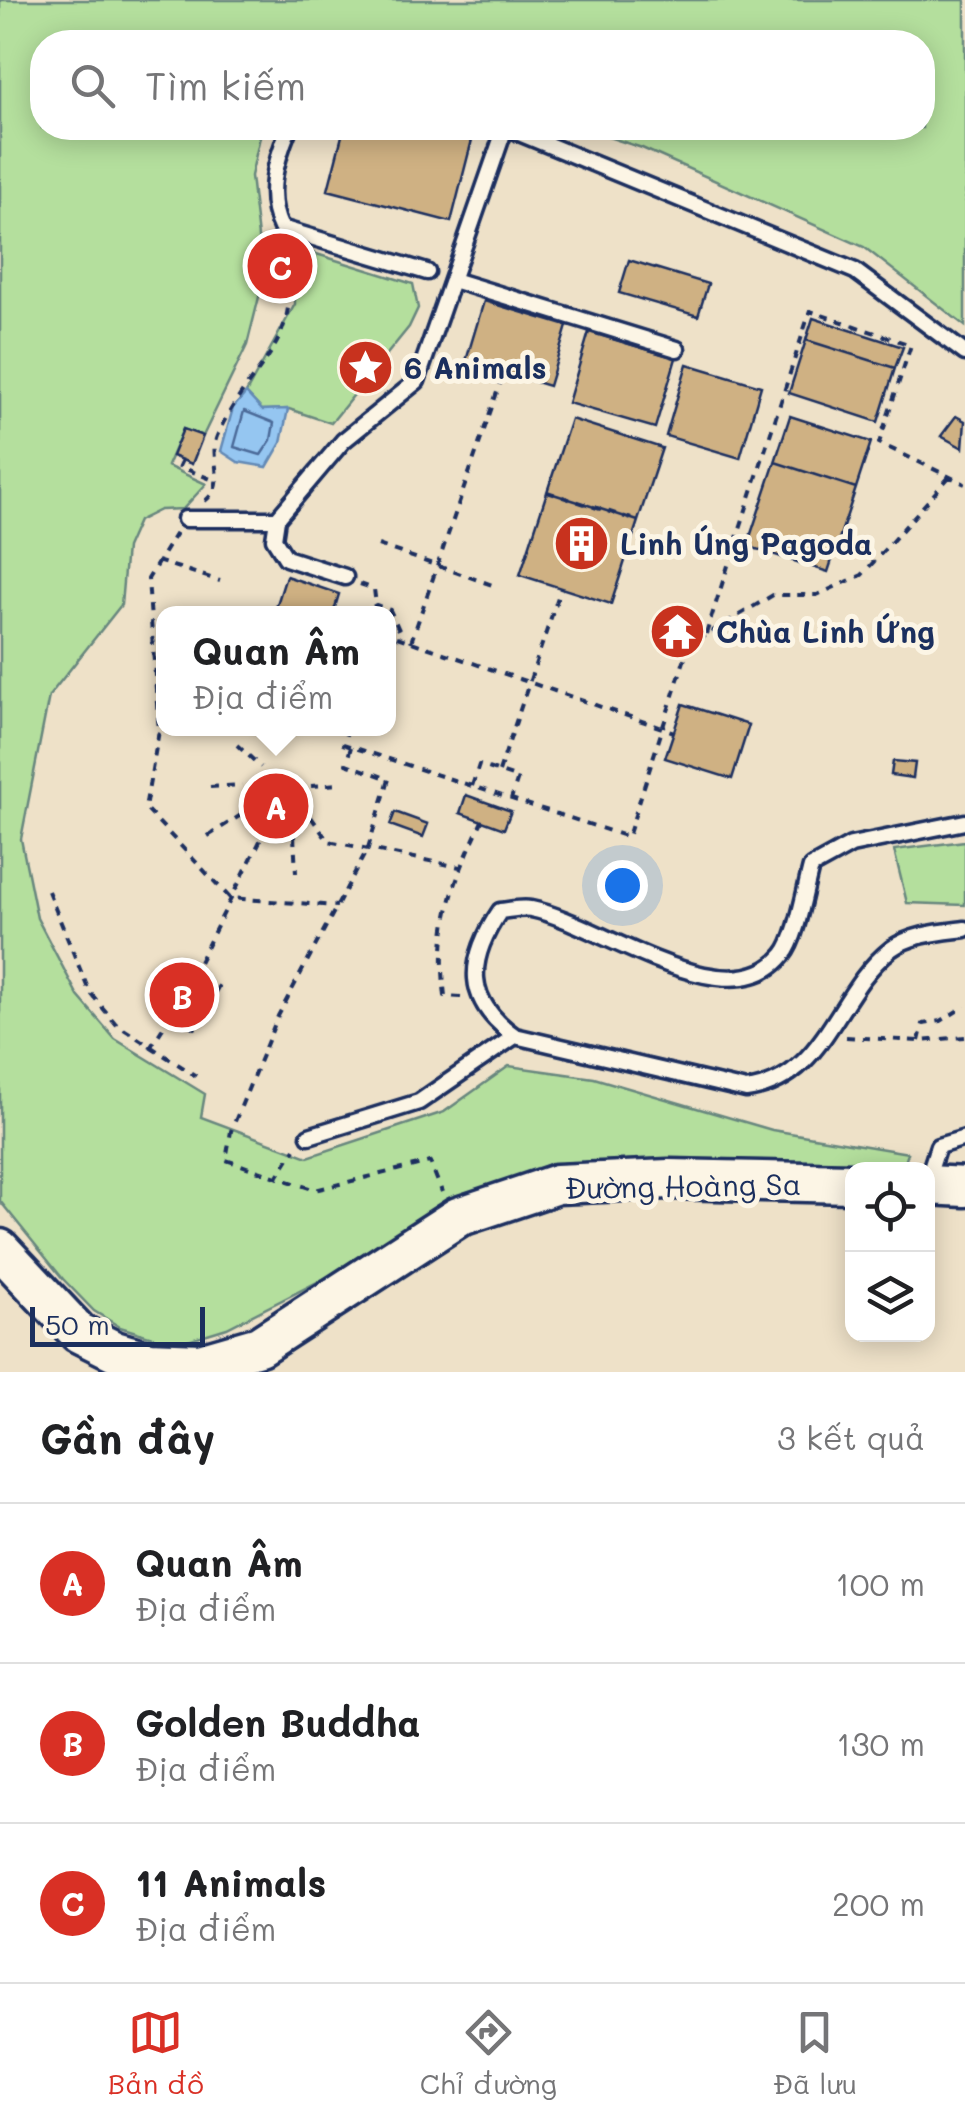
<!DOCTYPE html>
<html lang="vi">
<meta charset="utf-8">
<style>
:root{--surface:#fff;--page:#f2f2f2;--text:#202124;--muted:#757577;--line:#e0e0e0;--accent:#d93025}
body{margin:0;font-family:Mali,sans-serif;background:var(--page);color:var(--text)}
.controls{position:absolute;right:30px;bottom:30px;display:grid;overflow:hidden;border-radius:20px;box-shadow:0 5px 25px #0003}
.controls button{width:90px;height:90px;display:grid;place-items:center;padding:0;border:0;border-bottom:2px solid var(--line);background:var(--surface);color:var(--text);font:50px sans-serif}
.scale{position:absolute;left:30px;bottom:25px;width:175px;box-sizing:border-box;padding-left:10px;border:5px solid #1b2f5e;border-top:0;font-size:28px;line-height:35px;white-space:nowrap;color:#1b2f5e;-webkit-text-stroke:8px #fcf5e5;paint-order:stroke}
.you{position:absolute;left:622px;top:885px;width:35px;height:35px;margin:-25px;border:8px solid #fff;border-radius:50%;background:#1a73e8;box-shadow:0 0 0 15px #1a73e833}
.badge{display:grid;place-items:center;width:65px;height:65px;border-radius:50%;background:var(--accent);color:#fff;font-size:32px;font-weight:700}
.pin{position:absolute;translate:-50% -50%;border:5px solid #fff;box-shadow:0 2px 10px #0006}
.popup{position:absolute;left:156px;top:606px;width:240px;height:130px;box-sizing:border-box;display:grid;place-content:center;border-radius:20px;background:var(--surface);filter:drop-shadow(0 2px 8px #0005);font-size:32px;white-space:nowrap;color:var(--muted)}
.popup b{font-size:38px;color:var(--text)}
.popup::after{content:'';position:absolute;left:50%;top:100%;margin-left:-20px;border:20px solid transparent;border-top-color:var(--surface)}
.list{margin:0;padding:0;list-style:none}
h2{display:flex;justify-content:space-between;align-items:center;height:130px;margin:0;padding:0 40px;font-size:42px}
h2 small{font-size:32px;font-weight:400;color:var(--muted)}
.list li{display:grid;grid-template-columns:65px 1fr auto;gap:30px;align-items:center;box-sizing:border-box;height:160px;padding:0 40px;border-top:2px solid var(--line)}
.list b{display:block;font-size:38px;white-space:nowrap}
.list p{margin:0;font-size:32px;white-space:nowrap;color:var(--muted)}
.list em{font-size:32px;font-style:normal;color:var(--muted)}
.icon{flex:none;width:55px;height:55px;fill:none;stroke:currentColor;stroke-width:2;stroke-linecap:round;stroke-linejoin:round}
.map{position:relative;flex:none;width:965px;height:1372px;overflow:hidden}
.search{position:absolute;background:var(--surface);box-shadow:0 5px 25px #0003;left:30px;right:30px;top:30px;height:110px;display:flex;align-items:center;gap:25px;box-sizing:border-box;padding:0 35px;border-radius:40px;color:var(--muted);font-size:38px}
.sheet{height:610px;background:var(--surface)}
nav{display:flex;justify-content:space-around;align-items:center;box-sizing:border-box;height:140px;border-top:2px solid var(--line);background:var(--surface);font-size:28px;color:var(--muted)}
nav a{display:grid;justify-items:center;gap:5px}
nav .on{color:var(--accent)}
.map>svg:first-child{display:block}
.green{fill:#b4df9d;stroke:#68877e;stroke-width:2.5}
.water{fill:#95c6f1;stroke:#648ab6;stroke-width:2.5}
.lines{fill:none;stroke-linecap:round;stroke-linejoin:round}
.shore{stroke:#4c6b99;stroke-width:2.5}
.building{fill:#cfb183;stroke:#1b2f5e;stroke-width:2.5}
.lane-casing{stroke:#1b2f5e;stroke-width:21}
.secondary-casing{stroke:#1b2f5e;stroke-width:45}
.path{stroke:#1b2f5e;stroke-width:4;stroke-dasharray:8 8;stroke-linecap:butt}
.lane{stroke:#fcf5e5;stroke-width:14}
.secondary{stroke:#fcf5e5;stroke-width:38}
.labels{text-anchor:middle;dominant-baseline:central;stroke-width:10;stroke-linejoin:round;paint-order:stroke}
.poi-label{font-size:30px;font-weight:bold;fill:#1b2f5e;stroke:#fcf5e5;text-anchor:start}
.street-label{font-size:30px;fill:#1b2f5e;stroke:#fcf5e5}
</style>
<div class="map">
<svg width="965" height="1372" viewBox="0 0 965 1372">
<rect width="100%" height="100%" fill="#eee1c8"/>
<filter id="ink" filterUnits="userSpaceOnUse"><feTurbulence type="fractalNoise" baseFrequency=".01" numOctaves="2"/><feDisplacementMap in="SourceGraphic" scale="20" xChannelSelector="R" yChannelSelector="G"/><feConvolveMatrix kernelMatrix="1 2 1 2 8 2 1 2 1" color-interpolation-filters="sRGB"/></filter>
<g filter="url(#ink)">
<path class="green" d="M0,0H965V326L864,247L642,148L581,128H922V42H42V128H262L251,176L263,281L247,345L203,436L183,429L167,466L206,484L183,509L160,510L138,521L126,548L121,605L49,696L21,839L37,918L78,996L115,1039L205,1094L201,1117L308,1157L444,1112L509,1066L594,1078L772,1130L908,1153L903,1169L551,1163L227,1328L175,1344L120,1327L94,1311L63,1279L0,1201Z
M294,247L413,284L418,308L409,327L331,423L289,409L262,410L246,393L295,304Z
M965,841V905L907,903L894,850Z"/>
<path class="water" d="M246,393L262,410L288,409L281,443L267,467L238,462L221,451L233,408Z"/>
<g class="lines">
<path class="shore" d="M244,411L274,423L271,440L261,455L234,447Z"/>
</g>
<path class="building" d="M344,128H475L451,222L328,190Z
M629,260L708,284L698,316L619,293Z
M484,301L567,326L549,386L466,361Z
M813,318L903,347L895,368L806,340Z
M589,332L676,358L655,428L568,403Z
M806,340L895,368L878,422L789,393Z
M687,364L761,386L740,458L666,436Z
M790,416L871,442L856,488L775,462Z
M956,416L965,421L963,448L941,436Z
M571,419L662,448L638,521L547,492Z
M183,429L203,436L192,464L172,456Z
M775,462L856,488L828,572L747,546Z
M547,492L638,521L611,604L520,575Z
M286,576L339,594L333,614H274Z
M683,704L749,725L732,779L665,758Z
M893,761L915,763L913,778L891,775Z
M466,795L511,811L504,829L460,813Z
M395,812L428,824L423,837L390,825Z"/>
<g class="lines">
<defs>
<path id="lane" d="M289,128C276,160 265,195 281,228L427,272
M507,128L855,271L965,353
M453,280L677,349
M185,519H277
M345,577L286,558L274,539L277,519L343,441L417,381L505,128
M965,822L851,845L811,867C805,888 797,939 783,955C728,1022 596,921 531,909C522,907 510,910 500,911C467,960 464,1000 515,1036L746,1090C826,1079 835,993 891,949C911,934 941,932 965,929
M309,1136L419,1102L515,1036
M928,1177L938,1146L965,1138"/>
<path id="secondary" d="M928,1185L965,1187
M0,1249L79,1333L115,1351L149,1361L200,1363L259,1346L458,1217L557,1184L669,1179L852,1183"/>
</defs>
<use href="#lane" class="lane-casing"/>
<use href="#secondary" class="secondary-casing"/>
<path class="path" d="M251,257L269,243
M182,460L179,466L218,482
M547,492L638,521
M205,501C228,483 208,458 217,436C252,358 305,351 285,247
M176,533L148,579L159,731L145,808L230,898L337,906
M378,545L498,587
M157,561L220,581
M360,584L374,589L376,605
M359,614L376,605L390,610L399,630L388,646
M706,634L810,311L911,345L879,443L965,484
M397,637L674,732
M411,642L504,372
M348,728L343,744L628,837L689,645L773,595H817L862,575L950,476
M237,745L261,767
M351,747L346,764L389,779L368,848L278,1016L231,1131L226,1160L315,1190L430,1162L442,1192
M499,772L561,588
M311,786L340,784
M472,786L479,765L518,778L511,799
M210,787L242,785
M311,817L328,841L460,867
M208,836L241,815
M294,836L296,873
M48,891L89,991L116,1024L196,1076
M193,974L166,959L144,999L195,1028L218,987L193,974L262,837
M461,997L445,996C437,924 452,885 482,821
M846,1037L919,1041L965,1037
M919,1041L923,1024L941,1021L965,1006
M150,1048L172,1014
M276,1179L295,1149"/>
<use href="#lane" class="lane"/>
<use href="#secondary" class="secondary"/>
</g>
</g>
<defs>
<symbol id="sight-disc" viewBox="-11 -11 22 22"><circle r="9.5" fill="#c8321e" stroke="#fcf5e5"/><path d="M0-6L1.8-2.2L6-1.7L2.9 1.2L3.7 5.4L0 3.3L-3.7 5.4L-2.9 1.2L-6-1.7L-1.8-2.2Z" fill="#fff"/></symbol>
<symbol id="building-disc" viewBox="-11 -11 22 22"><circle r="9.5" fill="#c8321e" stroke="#fcf5e5"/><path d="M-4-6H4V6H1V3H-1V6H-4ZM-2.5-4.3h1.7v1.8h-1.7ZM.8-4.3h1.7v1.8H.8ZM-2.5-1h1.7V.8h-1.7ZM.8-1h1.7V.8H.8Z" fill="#fff"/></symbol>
<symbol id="temple-disc" viewBox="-11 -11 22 22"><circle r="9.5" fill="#c8321e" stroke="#fcf5e5"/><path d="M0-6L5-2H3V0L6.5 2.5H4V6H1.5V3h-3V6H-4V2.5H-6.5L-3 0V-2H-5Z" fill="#fff"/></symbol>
</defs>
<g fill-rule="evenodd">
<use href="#sight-disc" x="334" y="336" width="63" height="63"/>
<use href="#building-disc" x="550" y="512" width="63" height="63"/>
<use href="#temple-disc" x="646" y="600" width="63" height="63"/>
</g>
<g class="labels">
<g class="poi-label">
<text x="404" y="367">6 Animals</text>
<text x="620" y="543">Linh Úng Pagoda</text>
<text x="716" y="631">Chùa Linh Ứng</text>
</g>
<g class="street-label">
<text transform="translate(683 1185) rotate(-1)">Đường Hoàng Sa</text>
</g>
</g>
</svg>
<div class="controls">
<button><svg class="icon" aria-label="locate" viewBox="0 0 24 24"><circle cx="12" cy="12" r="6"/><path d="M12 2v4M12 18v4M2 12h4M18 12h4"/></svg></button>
<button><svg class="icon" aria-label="layers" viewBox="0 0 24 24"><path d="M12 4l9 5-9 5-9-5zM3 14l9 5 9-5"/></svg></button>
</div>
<div class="scale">50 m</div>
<div class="you"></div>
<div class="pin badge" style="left:276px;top:806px">A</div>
<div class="popup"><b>Quan Âm</b>Địa điểm</div>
<div class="pin badge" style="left:182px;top:995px">B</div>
<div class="pin badge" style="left:280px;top:266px">C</div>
<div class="search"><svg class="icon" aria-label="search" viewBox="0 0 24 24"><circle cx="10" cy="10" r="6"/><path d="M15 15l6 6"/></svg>Tìm kiếm</div>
</div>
<section class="sheet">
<h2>Gần đây<small>3 kết quả</small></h2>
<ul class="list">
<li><span class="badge">A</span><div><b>Quan Âm</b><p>Địa điểm</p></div><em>100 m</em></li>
<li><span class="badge">B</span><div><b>Golden Buddha</b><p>Địa điểm</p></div><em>130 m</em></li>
<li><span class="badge">C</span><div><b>11 Animals</b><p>Địa điểm</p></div><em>200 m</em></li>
</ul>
</section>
<nav>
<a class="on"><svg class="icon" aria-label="map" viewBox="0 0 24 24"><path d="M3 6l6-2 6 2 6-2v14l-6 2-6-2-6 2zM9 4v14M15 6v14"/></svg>Bản đồ</a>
<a><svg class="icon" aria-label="directions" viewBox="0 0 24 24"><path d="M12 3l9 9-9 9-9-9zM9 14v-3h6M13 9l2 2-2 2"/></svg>Chỉ đường</a>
<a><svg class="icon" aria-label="saved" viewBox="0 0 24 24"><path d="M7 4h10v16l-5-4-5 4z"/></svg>Đã lưu</a>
</nav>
